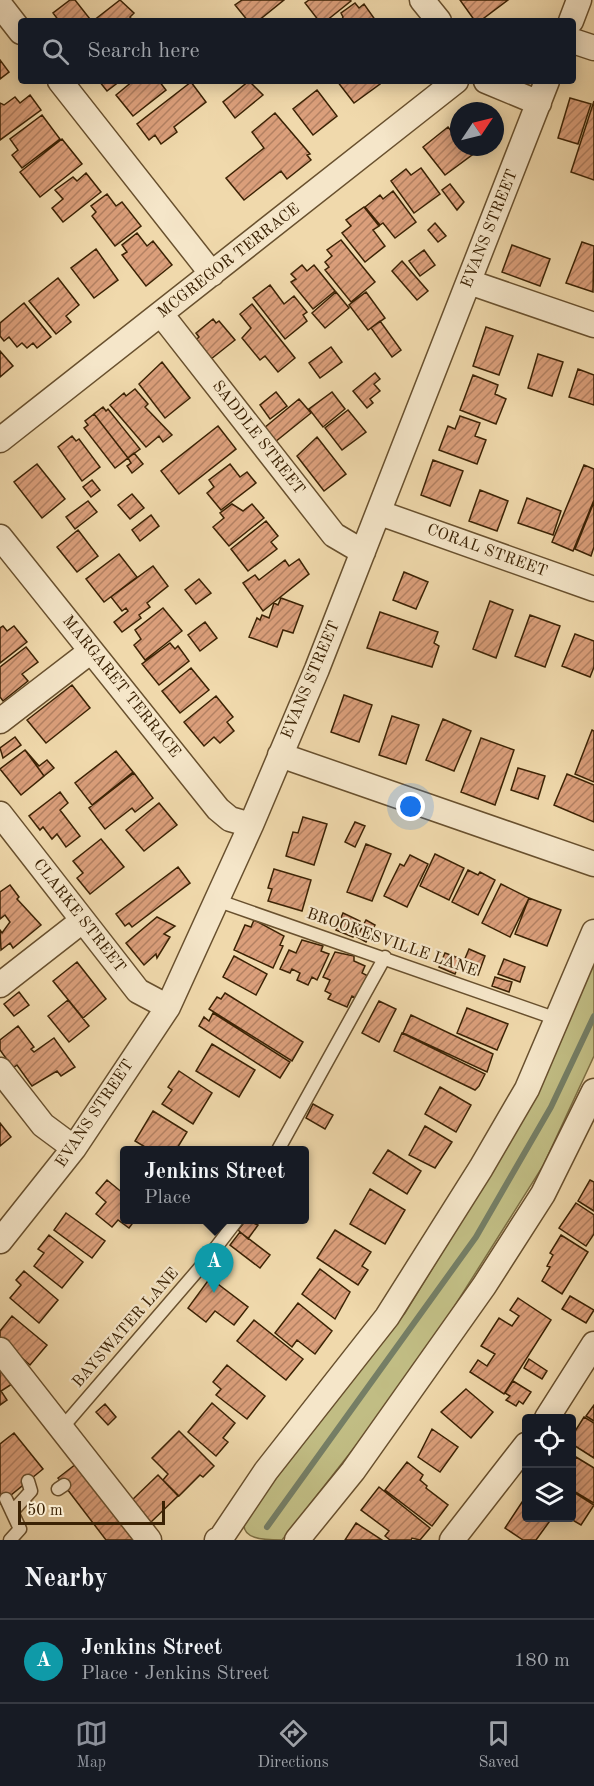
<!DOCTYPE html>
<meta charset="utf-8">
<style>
:root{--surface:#171b24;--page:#20242c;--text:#f1f3f6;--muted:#9ea1a6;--line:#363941;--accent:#8c9099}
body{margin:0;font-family:"Old Standard TT",serif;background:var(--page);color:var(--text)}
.controls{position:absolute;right:18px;bottom:18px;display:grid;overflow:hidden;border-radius:6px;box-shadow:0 3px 15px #0003}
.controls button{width:54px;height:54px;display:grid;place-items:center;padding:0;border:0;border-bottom:2px solid var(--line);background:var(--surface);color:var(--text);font:30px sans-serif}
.compass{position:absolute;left:450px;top:102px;width:54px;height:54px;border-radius:50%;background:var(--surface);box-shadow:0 3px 15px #0003;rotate:55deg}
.scale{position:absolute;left:18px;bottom:15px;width:147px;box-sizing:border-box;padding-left:6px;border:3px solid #3b2204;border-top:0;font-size:16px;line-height:21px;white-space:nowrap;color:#3b2204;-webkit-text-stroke:4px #f5e6c9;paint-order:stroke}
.you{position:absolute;left:411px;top:807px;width:21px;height:21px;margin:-15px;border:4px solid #fff;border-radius:50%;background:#1a73e8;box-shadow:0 0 0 9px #1a73e833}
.badge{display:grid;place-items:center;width:39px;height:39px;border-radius:50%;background:var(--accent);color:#fff;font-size:20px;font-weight:700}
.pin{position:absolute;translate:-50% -50px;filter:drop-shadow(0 2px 3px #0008)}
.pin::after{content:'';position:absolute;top:32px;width:21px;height:18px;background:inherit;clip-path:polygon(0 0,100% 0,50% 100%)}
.popup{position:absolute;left:120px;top:1146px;width:189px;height:78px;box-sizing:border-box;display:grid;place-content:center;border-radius:6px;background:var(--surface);filter:drop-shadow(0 2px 4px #0005);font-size:20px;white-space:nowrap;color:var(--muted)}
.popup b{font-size:22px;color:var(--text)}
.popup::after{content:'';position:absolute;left:50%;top:100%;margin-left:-12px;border:12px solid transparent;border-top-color:var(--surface)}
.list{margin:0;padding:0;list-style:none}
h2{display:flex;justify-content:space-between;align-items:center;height:78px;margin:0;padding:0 24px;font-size:26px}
h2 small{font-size:20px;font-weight:400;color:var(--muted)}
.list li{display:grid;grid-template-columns:39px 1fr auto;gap:18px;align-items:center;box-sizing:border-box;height:84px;padding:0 24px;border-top:2px solid var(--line)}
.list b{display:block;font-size:22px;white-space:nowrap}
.list p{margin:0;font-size:20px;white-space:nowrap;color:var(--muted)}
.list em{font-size:20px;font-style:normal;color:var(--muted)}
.icon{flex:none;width:33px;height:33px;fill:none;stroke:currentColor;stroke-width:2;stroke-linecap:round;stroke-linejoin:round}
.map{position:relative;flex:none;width:594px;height:1540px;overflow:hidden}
.search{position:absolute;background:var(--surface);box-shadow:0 3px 15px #0003;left:18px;right:18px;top:18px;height:66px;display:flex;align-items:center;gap:15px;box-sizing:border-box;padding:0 21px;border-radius:6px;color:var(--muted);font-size:22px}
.sheet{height:162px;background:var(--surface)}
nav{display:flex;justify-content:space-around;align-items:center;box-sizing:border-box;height:84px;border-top:2px solid var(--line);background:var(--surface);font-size:16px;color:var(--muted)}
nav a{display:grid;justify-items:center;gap:3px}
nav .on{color:var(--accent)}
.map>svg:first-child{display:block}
.green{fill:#c1bd84;stroke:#7e7044;stroke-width:1.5}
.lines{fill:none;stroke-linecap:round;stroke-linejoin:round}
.stream{stroke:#757e65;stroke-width:6}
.building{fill:url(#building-hatch);stroke:#3b2204;stroke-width:1.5}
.lane-casing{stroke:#68502e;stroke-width:15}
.street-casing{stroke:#68502e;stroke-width:27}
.lane{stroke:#f5e6c9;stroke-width:12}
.street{stroke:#f5e6c9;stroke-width:24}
.labels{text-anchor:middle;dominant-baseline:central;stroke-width:4.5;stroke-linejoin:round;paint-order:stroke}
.street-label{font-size:16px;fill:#3b2204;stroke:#f5e6c9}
</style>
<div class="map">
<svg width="594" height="1540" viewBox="0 0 594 1540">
<defs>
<pattern id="building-hatch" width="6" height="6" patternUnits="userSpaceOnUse" patternTransform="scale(1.5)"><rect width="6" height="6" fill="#db9f7b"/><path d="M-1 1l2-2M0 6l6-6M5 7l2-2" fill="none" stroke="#b38163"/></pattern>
</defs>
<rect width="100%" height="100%" fill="#f0d9ac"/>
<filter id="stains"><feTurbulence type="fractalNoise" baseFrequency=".00333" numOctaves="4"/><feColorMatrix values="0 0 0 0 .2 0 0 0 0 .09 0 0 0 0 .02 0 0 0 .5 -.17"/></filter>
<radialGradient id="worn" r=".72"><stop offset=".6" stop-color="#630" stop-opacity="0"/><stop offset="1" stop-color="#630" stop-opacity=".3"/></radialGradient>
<path class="green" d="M594,956V1056L543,1166L411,1375L282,1540C265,1540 238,1540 245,1518L405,1313L519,1127Z"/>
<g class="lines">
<path class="stream" d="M267,1527L476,1237L551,1107L594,1016"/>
</g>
<path class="building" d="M70,0H75L90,19L59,21L53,13Z
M120,0L134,13L130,17L133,21H93Z
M242,0H284L258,21H248L235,5Z
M309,0H350L351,1L326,21H319L305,3Z
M460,0H508L480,21H475Z
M355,3L359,8L364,4L376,21H341L343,17L341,13Z
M0,60L9,72L0,79Z
M99,81H120L107,91Z
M133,81H159L166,90L133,116L116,95Z
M249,81L263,95L235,118L223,102Z
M337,81H378L380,84L354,103Z
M191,82L206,102L174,127L177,132L161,144L155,135L149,140L137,124Z
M317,90L337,116L313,135L293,109Z
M30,95L41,110L0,140V103L4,105L15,97L20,103Z
M570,98L591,104L578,144L558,138Z
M594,101V180L571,172Z
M275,113L310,154L307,155L311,160L287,179L281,171L244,200L226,178L264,148L252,132Z
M42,115L60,139L22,168L12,155L18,150L10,139Z
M448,127L459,141V147H472L476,152L445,175L423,147Z
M62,139L82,164L40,197L20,172Z
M421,168L440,194L414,213L391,181L406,169L411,175Z
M86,173L101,192L63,222L52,208L63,199L55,190L73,177L77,181Z
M450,184L464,202L457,210L442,190Z
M393,191L416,222L395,238L383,223L380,225L365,207L380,195L383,199Z
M107,194L116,206L122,202L141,226L115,246L92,216L96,212L91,206Z
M364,207L379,226L373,230L385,246L365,262L342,233L351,226L346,220Z
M435,223L446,236L438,242L428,230Z
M137,233L147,246L153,241L172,265L146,286L122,255L127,252L122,245Z
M341,240L375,282L351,302L325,270L329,267L325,262L332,256L327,250Z
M582,242L594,246L593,292L566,283Z
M512,245L550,259L540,286L502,272Z
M96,249L118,280L94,298L71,268Z
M424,250L435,265L420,276L409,261Z
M402,261L428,291L417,300L392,271Z
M302,265L307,271L314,265L335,291L313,309L291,282L296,279L291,274Z
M58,278L79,305L66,316L71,322L56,334L29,301Z
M270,285L284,304L294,296L307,312L303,315L307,321L285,339L253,298Z
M336,292L349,308L325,328L312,313Z
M366,292L385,318L368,330L349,305Z
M24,303L51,337L37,348L33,343L27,348L22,343L17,347L9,337L4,341L0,336V323Z
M252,304L295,358L278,372L265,356L260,360L242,338L251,328L240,314Z
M213,319L216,323L219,321L235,340L211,359L196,340L199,337L196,333Z
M380,321L401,350L392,357L371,328Z
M486,327L513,336L499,375L473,366Z
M331,347L342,362L320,378L309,363Z
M0,351L13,366L0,377Z
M538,354L563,362L552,396L528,388Z
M162,362L190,398L165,418L139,384Z
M578,369L594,375V405L569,397Z
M375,373L380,379L374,384L380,391L370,399L373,403L367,408L353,391Z
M473,375L498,385L495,394L506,399L496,424L460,410Z
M135,389L148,404L145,407L172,435L163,442L159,436L146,447L110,405L124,393L126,396Z
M276,392L287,406L270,419L260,405Z
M332,392L345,409L323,427L309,409Z
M299,399L311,413L275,442L264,428Z
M103,407L106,411L108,409L140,449L128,458L94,414Z
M348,410L366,432L342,450L325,428Z
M94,414L128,458L115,468L84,428L88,425L85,421Z
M460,416L480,423L475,436L486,440L477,464L439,450L448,426L455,429Z
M218,426L236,449L179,494L161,471Z
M72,436L76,441L79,439L100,467L82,481L58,447Z
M317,437L346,474L324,491L297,456Z
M134,453L143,464L132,473L127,466L131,463L128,458Z
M433,460L463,471L450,506L421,495Z
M37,464L65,499L42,518L14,482Z
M230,464L240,477L247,472L256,483L221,510L207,493L214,487L209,480Z
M584,465L594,469V500L573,551L552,542Z
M92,480L100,490L91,497L83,487Z
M480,490L508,501L497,531L469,521Z
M132,494L144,508L130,519L118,505Z
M527,498L561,511L553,535L518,523Z
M88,501L97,512L75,529L66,517Z
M594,502V547L591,556L575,549Z
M232,504L243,511L252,504L264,518L229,546L213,527L224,518L220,513Z
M151,515L159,526L140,541L132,530Z
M266,521L278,536L271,542L277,549L248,571L231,549Z
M78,530L98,556L77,572L57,547Z
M119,554L137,577L104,602L86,579Z
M299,559L309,574L263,611L243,583L255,575L259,580L285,560L289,566Z
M153,566L168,586L147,603L150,607L139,615L141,618L122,632L114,622L128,611L126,608L122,611L111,597Z
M404,572L428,582L416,609L393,600Z
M199,579L211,593L196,604L185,590Z
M281,598L303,606L293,633L283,630L277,647L249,637L257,618L260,620L262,615L269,618L274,603L278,605Z
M490,601L513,610L496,658L473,649Z
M163,608L182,631L145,660L134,645L141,639L135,630Z
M380,612L438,632L434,643L439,646L432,667L367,648Z
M530,615L560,626L545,667L515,656Z
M205,622L217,638L200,651L188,635Z
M3,626L7,631L14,626L27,642L0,663V628Z
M575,634L594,641V667L590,677L562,666Z
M170,643L175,649L178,646L189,661L159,685L142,664Z
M26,647L38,662L22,674L28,681L3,701L0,697V667Z
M191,668L209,690L180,713L162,691Z
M72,685L90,708L46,743L27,720Z
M344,695L372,705L359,742L331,732Z
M216,696L233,717L227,722L234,731L220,743L214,737L204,746L184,722Z
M392,716L419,725L406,764L379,755Z
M443,719L471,731L454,771L426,760Z
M592,730L594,731V782L575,774Z
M15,737L21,745L3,758L0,748Z
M481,738L514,750L495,805L461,792Z
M25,750L44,776L21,795L0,769Z
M26,751L39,766L47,760L54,768L44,776Z
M116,751L133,772L92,805L75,783Z
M518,768L545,776L538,799L511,790Z
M134,773L153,798L135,812L132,808L105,829L89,808Z
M567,774L594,785V822L554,805Z
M60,792L68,803L60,810L80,836L66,847L57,834L52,839L43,827L40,830L29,816Z
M159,803L177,825L144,851L126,830Z
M303,817L327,824L314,865L286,856L293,832L298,833Z
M355,822L365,826L355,847L345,842Z
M101,839L124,867L90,894L77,878L83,873L73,861Z
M366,844L391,854L372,901L347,892Z
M435,854L464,868L449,900L420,886Z
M410,855L428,864L407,907L384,896L400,864L404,866Z
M178,867L190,883L132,927L129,923L125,926L116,914Z
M274,869L311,880L302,911L268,901L272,889L268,888Z
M468,870L478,875L480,872L495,880L478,915L452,902Z
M501,884L529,898L510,937L482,923Z
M10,885L19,897L17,899L41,925L13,948L10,943L1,950L0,930L2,933L10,922L5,915L0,919V892Z
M529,898L561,910L547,946L515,934Z
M343,913L360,921L353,937L336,930Z
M157,917L175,926L164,934L170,937L157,958L156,954L144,965L126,943Z
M254,920L284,936L280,945L283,946L273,968L234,950L245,925L251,927Z
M366,920L375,925L366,942L357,937Z
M302,940L323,946L321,951L329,954L317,980L312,977L308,985L297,980L300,973L292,969L290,973L280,969L289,950L296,953Z
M469,949L485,956L478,975L461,968Z
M335,952L354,956V961L365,966L362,973L370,977L359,1000L352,996L347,1007L328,999L331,994L325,991L330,980L323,977Z
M445,953L461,959L455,974L439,967Z
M234,956L267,974L256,995L223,977Z
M504,959L525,967L520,982L498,974Z
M77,962L106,999L83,1018L53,981Z
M495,977L512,982L509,992L492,986Z
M19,992L29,1005L14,1016L4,1004Z
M225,993L303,1042L292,1061L209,1009L217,997L221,999Z
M68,1000L89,1026L69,1042L48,1016Z
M379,1001L396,1009L379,1042L362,1033Z
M467,1008L508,1024L497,1050L457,1033Z
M213,1013L290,1062L280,1078L199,1026L204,1017L209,1021Z
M411,1015L493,1054L487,1072L403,1033Z
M18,1026L34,1047L31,1049L34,1052L54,1038L75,1067L61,1076L57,1071L32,1086L17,1065L13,1068L0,1050V1040Z
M402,1033L485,1074L479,1086L475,1090L394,1051Z
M212,1044L255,1070L239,1097L196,1071Z
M179,1071L212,1093L193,1124L162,1104L172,1090L168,1087Z
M440,1087L471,1105L456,1132L425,1114Z
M313,1104L333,1115L325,1129L306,1118Z
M153,1111L187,1132L176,1150H150L135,1141Z
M0,1123L11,1137L0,1146Z
M425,1126L452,1142L435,1168L409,1155Z
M388,1150L421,1171L407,1194L373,1173Z
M107,1180L124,1194V1220H135L129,1228L118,1220L112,1227L96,1214L106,1202L96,1193Z
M590,1180L594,1182V1211L578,1201Z
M370,1189L405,1210L385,1244L350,1224Z
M576,1203L594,1215V1234L586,1246L559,1228Z
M66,1213L105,1241L92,1258L54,1230Z
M246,1220L258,1225L248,1239L238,1230Z
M335,1230L371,1252L362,1266L368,1270L358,1285L317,1258Z
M240,1232L270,1255L260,1268L230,1245Z
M49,1235L83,1262L62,1288L34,1266L44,1253L38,1249Z
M561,1235L588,1252L562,1294L542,1281L550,1267L547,1266L553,1255L550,1253Z
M320,1269L350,1292L335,1319L302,1294Z
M24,1271L58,1300L39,1323L10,1298L21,1285L16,1280Z
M210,1278L248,1307L234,1325L215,1311L206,1322L188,1308Z
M570,1296L594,1310L586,1323L562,1309Z
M518,1298L551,1320L504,1394L470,1372L478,1360L487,1366L495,1354L481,1346L499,1318L512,1326L519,1316L510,1310Z
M298,1303L332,1331L315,1354L297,1340L292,1347L275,1333Z
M12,1316L47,1345L30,1365L0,1339V1331Z
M254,1320L303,1359L286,1380L237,1341Z
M529,1359L547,1371L542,1379L524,1368Z
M227,1365L265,1396L247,1419L216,1395L221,1389L213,1382Z
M0,1369L12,1384L1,1391L7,1400L0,1405Z
M513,1381L531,1392L523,1404L519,1401L516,1406L506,1400L510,1396L505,1393Z
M466,1389L493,1412L471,1438L441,1412Z
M212,1403L235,1423L223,1438L228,1442L216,1456L188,1432Z
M105,1404L116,1417L108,1425L96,1412Z
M594,1405V1421L586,1416Z
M584,1417L594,1423V1458L572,1444V1436Z
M432,1429L458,1447L440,1472L418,1457Z
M179,1431L214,1466L203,1477L200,1475L179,1496L163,1480L168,1474L152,1458Z
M14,1433L43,1469L0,1504V1444Z
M576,1457L594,1468V1503L572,1490V1465Z
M407,1462L423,1475L420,1480L427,1486L426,1488L448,1505L432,1526L385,1490Z
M76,1464L135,1540H106L64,1485L58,1478Z
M158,1475L178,1496L150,1523L130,1502Z
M379,1487L430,1528L420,1540L412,1538L411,1540H390L385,1536L389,1531L361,1510Z
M572,1491L594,1505L581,1525L569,1518H572Z
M526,1496V1518H552L536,1540H523L505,1528Z
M356,1523L382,1540H345Z"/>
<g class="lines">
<defs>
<path id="lane" d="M216,900L557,1019
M278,1150L385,957
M61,1429L204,1263L237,1220
M58,1489L64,1485
M6,1499L20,1529L10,1540
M12,1512L31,1491L28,1481"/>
<path id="street" d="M422,0L439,21
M0,5L21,32
M571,21L579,0
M573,41L594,48
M60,81L212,274
M486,81L539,103
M469,282L594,325
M161,314L334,535L363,552
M0,440L456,81
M380,513L594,589
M0,537L218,809L230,819L251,825
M0,721L91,651
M280,755L594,864
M0,814L138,991L168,1007
M0,985L82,921
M0,1070L43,1125L74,1148
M0,1241L74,1148L168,1007L251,825L317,669L547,81
M0,1350L149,1540
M547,1418L594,1344
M217,1540L221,1538L266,1471L387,1317L481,1168L527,1089L594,932
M297,1540L353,1471L484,1286L543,1194L594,1091
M452,1540L526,1445"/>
</defs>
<use href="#lane" class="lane-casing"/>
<use href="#street" class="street-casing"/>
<use href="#lane" class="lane"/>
<use href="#street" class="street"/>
</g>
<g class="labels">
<g class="street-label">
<text transform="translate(490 229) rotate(-68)">EVANS STREET</text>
<text transform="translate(229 261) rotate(-38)">MCGREGOR TERRACE</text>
<text transform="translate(258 438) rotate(52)">SADDLE STREET</text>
<text transform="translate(487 551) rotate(20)">CORAL STREET</text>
<text transform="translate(311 680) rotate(-67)">EVANS STREET</text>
<text transform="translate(121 687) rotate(51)">MARGARET TERRACE</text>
<text transform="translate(79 916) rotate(52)">CLARKE STREET</text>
<text transform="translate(392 943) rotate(19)">BROOKESVILLE LANE</text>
<text transform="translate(95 1114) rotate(-56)">EVANS STREET</text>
<text transform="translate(126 1328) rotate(-49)">BAYSWATER LANE</text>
</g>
</g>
<rect width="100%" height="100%" filter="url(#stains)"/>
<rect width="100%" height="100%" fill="url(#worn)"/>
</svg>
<div class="controls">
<button><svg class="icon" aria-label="locate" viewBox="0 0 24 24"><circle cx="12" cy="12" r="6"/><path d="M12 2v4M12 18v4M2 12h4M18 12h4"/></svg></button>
<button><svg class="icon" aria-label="layers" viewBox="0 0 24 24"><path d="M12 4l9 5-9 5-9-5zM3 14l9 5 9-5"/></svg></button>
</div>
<svg class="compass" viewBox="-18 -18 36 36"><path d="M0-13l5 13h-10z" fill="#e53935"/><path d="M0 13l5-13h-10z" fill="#9ea1a6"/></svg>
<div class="scale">50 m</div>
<div class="you"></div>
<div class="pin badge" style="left:214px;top:1293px;background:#0f9aa8">A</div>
<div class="popup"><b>Jenkins Street</b>Place</div>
<div class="search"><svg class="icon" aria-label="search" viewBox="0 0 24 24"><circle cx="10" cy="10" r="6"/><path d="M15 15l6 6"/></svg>Search here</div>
</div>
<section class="sheet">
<h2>Nearby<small></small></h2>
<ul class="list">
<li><span class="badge" style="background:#0f9aa8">A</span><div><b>Jenkins Street</b><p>Place · Jenkins Street</p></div><em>180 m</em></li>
</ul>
</section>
<nav>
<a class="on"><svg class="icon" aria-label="map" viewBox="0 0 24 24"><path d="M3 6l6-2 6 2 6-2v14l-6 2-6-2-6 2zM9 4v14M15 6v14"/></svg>Map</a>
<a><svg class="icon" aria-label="directions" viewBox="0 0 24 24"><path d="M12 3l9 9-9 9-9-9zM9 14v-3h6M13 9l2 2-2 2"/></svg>Directions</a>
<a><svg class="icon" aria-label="saved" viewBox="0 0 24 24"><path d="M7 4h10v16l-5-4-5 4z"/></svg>Saved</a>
</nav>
